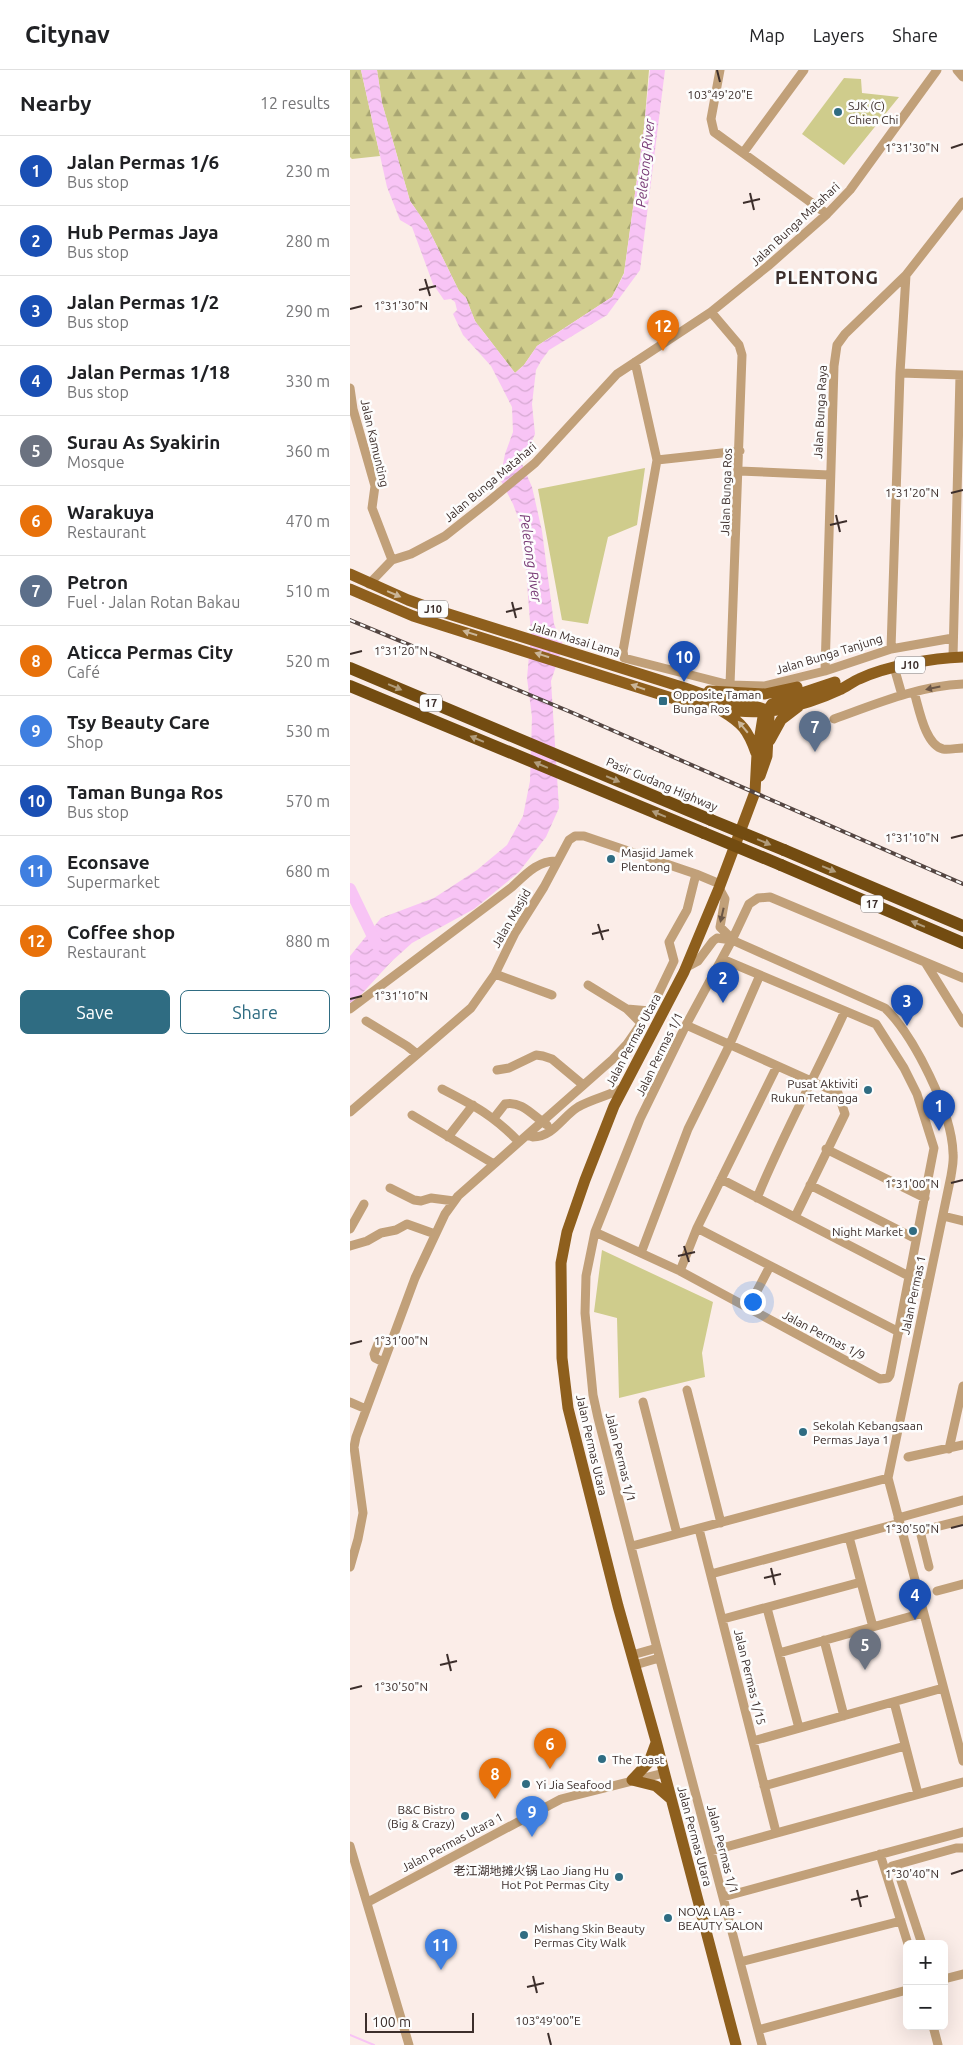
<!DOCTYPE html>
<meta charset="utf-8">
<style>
:root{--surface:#fff;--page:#f6f6f6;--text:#202124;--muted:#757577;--line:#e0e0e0;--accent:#2f6c82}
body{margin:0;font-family:Ubuntu,"Noto Sans SC",sans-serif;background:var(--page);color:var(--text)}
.controls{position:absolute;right:15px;bottom:15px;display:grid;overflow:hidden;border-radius:8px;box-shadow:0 5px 20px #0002}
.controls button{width:45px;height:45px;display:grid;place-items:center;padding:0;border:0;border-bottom:1px solid var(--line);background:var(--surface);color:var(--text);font:25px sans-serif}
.scale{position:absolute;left:15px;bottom:12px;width:109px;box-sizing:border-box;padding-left:5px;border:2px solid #3c2e2b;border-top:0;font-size:14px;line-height:18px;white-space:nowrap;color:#3c2e2b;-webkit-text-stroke:4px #fdfdfd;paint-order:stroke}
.you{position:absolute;left:402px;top:1231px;width:18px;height:18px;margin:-12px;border:4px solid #fff;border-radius:50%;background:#1a73e8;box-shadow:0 0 0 8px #1a73e833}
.badge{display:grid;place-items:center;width:32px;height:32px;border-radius:50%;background:var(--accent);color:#fff;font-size:16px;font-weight:700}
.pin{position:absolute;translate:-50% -41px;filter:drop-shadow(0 1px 2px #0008)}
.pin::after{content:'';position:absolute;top:26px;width:18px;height:15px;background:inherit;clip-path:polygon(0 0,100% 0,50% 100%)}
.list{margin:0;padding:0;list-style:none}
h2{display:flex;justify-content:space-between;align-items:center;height:65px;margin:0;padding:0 20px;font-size:21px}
h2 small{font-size:16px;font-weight:400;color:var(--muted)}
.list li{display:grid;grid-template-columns:32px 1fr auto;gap:15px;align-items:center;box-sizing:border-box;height:70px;padding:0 20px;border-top:1px solid var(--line)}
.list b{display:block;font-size:19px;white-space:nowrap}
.list p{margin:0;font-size:16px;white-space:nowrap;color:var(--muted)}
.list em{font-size:16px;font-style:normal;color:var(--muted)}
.actions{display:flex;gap:10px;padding:15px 20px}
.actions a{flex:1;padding:11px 0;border:1px solid var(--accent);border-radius:8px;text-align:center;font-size:18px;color:var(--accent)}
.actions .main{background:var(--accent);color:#fff}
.map{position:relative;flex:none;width:613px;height:1975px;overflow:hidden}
header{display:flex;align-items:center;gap:30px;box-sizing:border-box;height:70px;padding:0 25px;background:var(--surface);border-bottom:1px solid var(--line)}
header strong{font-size:24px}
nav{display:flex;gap:28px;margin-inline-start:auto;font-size:18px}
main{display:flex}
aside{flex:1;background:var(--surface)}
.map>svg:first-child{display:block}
.green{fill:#cfcc8c}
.forest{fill:url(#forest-firs)}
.water{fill:url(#water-waves)}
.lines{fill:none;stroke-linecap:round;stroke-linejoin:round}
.stream{stroke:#f8c4f5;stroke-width:2}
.river{stroke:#f8c4f5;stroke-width:12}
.minor{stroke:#c1a079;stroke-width:9}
.major{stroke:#8e5f1d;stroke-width:11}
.highway{stroke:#734c11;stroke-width:12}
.rail-casing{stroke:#544642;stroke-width:4}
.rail{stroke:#fdfdfd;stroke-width:2;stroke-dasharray:5.5;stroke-linecap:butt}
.highway-bridge{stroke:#734c11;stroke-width:12}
.oneway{fill:#cbb698}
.oneway2{fill:#b19c7b}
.oneway3{fill:#6b5646}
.ticks{fill:none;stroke:#3c2e2b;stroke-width:2}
.poi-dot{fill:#2f6c82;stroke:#fdfdfd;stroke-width:2}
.labels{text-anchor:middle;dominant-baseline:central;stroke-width:5;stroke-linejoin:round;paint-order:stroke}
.shield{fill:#fdfdfd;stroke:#766c6a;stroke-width:1}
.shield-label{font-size:11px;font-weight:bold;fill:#3c2e2b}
.poi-label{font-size:12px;fill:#3c2e2b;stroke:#fdfdfd;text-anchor:start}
.street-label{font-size:12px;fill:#3c2e2b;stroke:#fdfdfd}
.water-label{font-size:14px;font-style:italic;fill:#783b76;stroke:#fdfdfd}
.district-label{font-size:18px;font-weight:bold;letter-spacing:1px;fill:#3c2e2b;stroke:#fdfdfd}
.ticks-label{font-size:12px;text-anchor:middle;fill:#3c2e2b;stroke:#fdfdfd;stroke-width:5;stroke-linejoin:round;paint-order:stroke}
</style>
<header>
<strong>Citynav</strong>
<nav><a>Map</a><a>Layers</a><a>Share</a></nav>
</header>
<main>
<aside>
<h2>Nearby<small>12 results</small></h2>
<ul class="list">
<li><span class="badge" style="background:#1a4fb4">1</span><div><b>Jalan Permas 1/6</b><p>Bus stop</p></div><em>230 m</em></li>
<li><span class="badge" style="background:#1a4fb4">2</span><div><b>Hub Permas Jaya</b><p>Bus stop</p></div><em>280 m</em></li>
<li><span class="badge" style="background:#1a4fb4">3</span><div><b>Jalan Permas 1/2</b><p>Bus stop</p></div><em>290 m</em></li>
<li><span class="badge" style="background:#1a4fb4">4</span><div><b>Jalan Permas 1/18</b><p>Bus stop</p></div><em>330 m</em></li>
<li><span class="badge" style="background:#6b7280">5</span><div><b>Surau As Syakirin</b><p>Mosque</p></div><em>360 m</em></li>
<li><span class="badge" style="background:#e8710a">6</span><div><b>Warakuya</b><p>Restaurant</p></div><em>470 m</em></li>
<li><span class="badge" style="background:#5c6f8a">7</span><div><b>Petron</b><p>Fuel · Jalan Rotan Bakau</p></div><em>510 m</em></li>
<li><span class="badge" style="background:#e8710a">8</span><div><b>Aticca Permas City</b><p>Café</p></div><em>520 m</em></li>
<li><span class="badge" style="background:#3f7fe0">9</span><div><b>Tsy Beauty Care</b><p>Shop</p></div><em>530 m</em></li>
<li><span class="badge" style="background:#1a4fb4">10</span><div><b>Taman Bunga Ros</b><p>Bus stop</p></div><em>570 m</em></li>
<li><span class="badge" style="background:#3f7fe0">11</span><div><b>Econsave</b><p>Supermarket</p></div><em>680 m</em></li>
<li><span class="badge" style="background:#e8710a">12</span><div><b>Coffee shop</b><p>Restaurant</p></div><em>880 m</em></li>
</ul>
<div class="actions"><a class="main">Save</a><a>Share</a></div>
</aside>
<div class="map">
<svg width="613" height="1975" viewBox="0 0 613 1975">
<defs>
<pattern id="forest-firs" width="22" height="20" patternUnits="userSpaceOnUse" patternTransform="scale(1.25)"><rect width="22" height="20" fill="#cfcc8c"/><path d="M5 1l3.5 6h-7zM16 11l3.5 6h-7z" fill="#a9a673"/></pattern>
<pattern id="water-waves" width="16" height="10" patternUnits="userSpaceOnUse" patternTransform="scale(1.25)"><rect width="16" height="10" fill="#f8c4f5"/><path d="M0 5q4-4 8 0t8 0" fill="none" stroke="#d6a9d2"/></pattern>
</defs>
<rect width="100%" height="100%" fill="#fbede8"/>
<path class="green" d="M494,8L511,9L512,23L549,27L494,95L452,64Z
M295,398L287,455L258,467L238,554L212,550L188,419Z
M252,1180L363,1232L352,1283L355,1307L269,1328L267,1248L244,1242Z"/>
<path class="forest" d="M0,0H11L30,86L2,89L0,87Z
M27,0H299L294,58L274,203L262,227L187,276L174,295L165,303L125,251L116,228L109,221L76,154L60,131L32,33Z"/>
<path class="water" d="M11,0H27L32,33L60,131L76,154L109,221L116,228L125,251L165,303L174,295L187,276L262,227L274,204L294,58L300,0H315L290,200L257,245L199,280L191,291L186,300L182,334L185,364L172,394L182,417L192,461L204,554L213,575L201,611L209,738L196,767L169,802L124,839L62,873L41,892L7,929L0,933V886L31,848L84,828L127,800L157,775L173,746L180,711L182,647L177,608L181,564L173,461L163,434L150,409L155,384L163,362L162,337L141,296L113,265L103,244L107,240L105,232L101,229L94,230L83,214L62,157L50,150L37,117Z"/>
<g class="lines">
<path class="stream" d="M0,1965L24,1975"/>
<path class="river" d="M0,819L27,875"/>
<path class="minor" d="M370,0L361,49L364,62L477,144
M607,0L613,7
M393,83L454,0
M361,242L389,275L392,285L380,615
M285,292L307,390L273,581L274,588L380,615L414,616L475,601L541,579L603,568
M550,303L613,305
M0,318L3,339L25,416L22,438L42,490
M307,390L390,381
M389,401L479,405
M19,514L42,490L61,484L95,466L138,432L185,393L267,304L361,242L418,196L477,144L500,120L587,0
M541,579L550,303L556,205
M603,587L610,305
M544,597L552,625
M475,601L484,296L487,275L495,264L556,205L613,132
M564,622C569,638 575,675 593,679C599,680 607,678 613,678
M484,649C526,634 568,616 613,614
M369,818L375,829L370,857L382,869
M575,892L613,953
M335,898L348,891L363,871L367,868L382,870L535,938C564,966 602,1042 603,1083C604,1091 602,1099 601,1106L538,1408L613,1691
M145,904L202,925
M238,915L277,939L292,954
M0,939L162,817C175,805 188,790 207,791
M277,939L300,941
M16,951L57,976L67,984
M336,955L488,1023L495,1044L445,1147
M147,1000L159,998L186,985L193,986L202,989L232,1014
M92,1019C125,1036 143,1045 169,1072
M0,1042L121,938L145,904L165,863L194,817L219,770L225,766H234L346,804L370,814
M62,1045L144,1094
M144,1048L155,1034C172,1030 184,1047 197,1055
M177,1065L183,1067C203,1067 212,1047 228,1037C242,1029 258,1026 273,1018
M98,1067L123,1035
M476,1079L575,1128
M371,1109L578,1216
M460,1115L566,1169
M40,1118L64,1130L71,1131L81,1128L104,1131
M407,1128C433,1064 467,1003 495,941
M593,1146L613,1151
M347,1158L549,1262
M0,1159L14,1134
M245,1162L330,1201L530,1309L538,1308L540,1305L584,1078L567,1024L554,998L526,954L372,889
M0,1176L17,1171L31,1163L46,1160L57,1154L85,1164
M291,1183L338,1059L379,976L410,905
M330,1201L347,1158L427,996
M398,1238L420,1196
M28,1274L24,1284L25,1288L33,1292
M337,1320L371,1453
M0,1332L16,1339
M293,1332L327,1464
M599,1379L613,1316
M558,1387L613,1375
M548,1448L613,1430
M349,1459L426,1762
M499,1467L523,1557
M282,1476L538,1408
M0,1497L8,1469L13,1443L4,1377L6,1367L65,1208L95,1144L108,1126L263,989L277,974L300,941L324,891L319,872L337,840L346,804
M579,1497L570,1461L613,1450
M361,1504L550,1453
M587,1521L613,1514
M417,1538L449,1658
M373,1549L511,1512
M474,1570L494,1646
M429,1583L573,1543
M282,1585L307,1578
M285,1595L309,1588
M544,1632L568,1724
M403,1671L593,1618
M414,1716L555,1676
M0,1776L59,1975
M361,1781L613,1712
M530,1784L558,1874
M546,1795L572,1874
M542,1796L606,1778H613
M373,1827L613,1762
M18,1832L211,1729L314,1703
M390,1892L551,1851
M594,1909L613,1904
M583,1956L588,1975
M408,1960L557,1920
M412,1975L307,1578L248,1348L243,1325L235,1243L236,1206L245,1162L290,1049L336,955L382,870L399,834L408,828L420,827L613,908"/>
<path class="major" d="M0,504L58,530L86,540L335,618C349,623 362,628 377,631C390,634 403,633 415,640
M0,519L63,546L347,636C374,640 400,644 427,640C447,636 470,629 489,620C496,617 502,612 509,609C536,596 583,588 613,587
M359,621L415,624L447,617
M372,641C392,653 398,660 406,683
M420,670L431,650L448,637
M410,706L417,686L419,646
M282,1710L299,1692L306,1673
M282,1710L306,1716L320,1728
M386,1975L306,1671L268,1536L218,1338L212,1288L211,1193L217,1162L235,1110L264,1036L334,902L369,818L405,722L407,684L413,647L422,634L431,630L485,612"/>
<path class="highway" d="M0,598L361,750
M0,616L354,763
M434,780L613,856
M431,795L613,873"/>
<defs>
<path id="rail" d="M0,550L223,643L613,814"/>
</defs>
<use href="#rail" class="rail-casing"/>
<use href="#rail" class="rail"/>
<path class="highway-bridge" d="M361,750L434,780
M354,763L431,795"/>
</g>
<defs><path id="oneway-solid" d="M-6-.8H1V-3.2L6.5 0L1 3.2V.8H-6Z" transform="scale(1.25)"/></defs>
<g class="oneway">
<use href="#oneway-solid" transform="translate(44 524) rotate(23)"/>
<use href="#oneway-solid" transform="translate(120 563) rotate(-163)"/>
<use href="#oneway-solid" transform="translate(192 585) rotate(-162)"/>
<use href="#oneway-solid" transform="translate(288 617) rotate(-161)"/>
<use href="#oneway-solid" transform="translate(393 657) rotate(-130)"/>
</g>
<g class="oneway2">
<use href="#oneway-solid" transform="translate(45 617) rotate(23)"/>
<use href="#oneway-solid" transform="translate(127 669) rotate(-157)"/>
<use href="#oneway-solid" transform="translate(191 695) rotate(-157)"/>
<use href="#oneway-solid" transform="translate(263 709) rotate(23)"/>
<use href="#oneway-solid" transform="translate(309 744) rotate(-157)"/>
<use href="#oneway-solid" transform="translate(414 772) rotate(23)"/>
<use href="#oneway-solid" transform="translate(479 799) rotate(23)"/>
<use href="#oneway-solid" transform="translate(568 854) rotate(-157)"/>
</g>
<g class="oneway3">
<use href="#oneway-solid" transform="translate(583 618) rotate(168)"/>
<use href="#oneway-solid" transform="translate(372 845) rotate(103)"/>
</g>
<path class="ticks" d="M367,0L370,12M601,78L613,74M400,123L404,140M393,133L410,129M75,209L80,226M69,220L86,216M0,239L12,236M601,423L613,420M486,445L490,462M480,455L497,451M162,532L166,548M156,542L172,538M0,584L12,581M601,768L613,765M248,854L253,870M242,864L259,860M0,929L12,926M601,1113L613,1110M334,1176L339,1192M328,1186L345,1182M0,1274L12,1271M601,1458L613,1455M421,1498L425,1515M414,1508L431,1504M97,1584L101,1601M90,1595L107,1591M0,1619L12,1616M601,1804L613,1800M507,1820L511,1837M501,1830L518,1826M183,1906L187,1923M177,1917L194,1913M198,1963L201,1975"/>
<g class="poi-dot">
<circle cx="488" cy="42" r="5"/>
<rect x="308" y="626" width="10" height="10" rx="2.5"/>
<circle cx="261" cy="789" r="5"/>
<circle cx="518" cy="1020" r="5"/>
<circle cx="563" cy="1161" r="5"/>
<circle cx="453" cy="1362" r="5"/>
<circle cx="252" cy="1689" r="5"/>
<circle cx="176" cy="1714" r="5"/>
<circle cx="115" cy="1746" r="5"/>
<circle cx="269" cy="1807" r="5"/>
<circle cx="318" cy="1848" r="5"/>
<circle cx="174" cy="1865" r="5"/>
</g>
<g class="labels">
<g class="shield">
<rect x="68" y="530.5" width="30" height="17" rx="4"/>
<rect x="545" y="586.5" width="30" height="17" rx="4"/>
<rect x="70" y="624.5" width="22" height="17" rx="4"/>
<rect x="511" y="825.5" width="22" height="17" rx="4"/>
</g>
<g class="shield-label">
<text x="83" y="539">J10</text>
<text x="560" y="595">J10</text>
<text x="81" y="633">17</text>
<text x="522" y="834">17</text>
</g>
<g class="poi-label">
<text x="498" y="35">SJK (C)<tspan x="498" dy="14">Chien Chi</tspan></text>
<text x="323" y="624">Opposite Taman<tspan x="323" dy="14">Bunga Ros</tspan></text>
<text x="271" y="782">Masjid Jamek<tspan x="271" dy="14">Plentong</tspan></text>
<text x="508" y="1013" text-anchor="end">Pusat Aktiviti<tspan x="508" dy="14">Rukun Tetangga</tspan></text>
<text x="553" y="1161" text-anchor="end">Night Market</text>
<text x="463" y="1355">Sekolah Kebangsaan<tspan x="463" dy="14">Permas Jaya 1</tspan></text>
<text x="262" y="1689">The Toast</text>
<text x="186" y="1714">Yi Jia Seafood</text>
<text x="105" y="1739" text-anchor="end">B&amp;C Bistro<tspan x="105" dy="14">(Big &amp; Crazy)</tspan></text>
<text x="259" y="1800" text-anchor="end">老江湖地摊火锅 Lao Jiang Hu<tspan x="259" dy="14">Hot Pot Permas City</tspan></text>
<text x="328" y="1841">NOVA LAB -<tspan x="328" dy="14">BEAUTY SALON</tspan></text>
<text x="184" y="1858">Mishang Skin Beauty<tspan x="184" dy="14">Permas City Walk</tspan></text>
</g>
<g class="street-label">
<text transform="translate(445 154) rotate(-43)">Jalan Bunga Matahari</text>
<text transform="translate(470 342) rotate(-87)">Jalan Bunga Raya</text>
<text transform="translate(25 373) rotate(77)">Jalan Kamunting</text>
<text transform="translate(140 412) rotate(-40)">Jalan Bunga Matahari</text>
<text transform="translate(376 422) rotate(-88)">Jalan Bunga Ros</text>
<text transform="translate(225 569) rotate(17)">Jalan Masai Lama</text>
<text transform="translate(479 584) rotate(-17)">Jalan Bunga Tanjung</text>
<text transform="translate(312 714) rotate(23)">Pasir Gudang Highway</text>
<text transform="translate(161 848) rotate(-60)">Jalan Masjid</text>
<text transform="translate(283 970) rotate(-62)">Jalan Permas Utara</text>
<text transform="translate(309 984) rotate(-64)">Jalan Permas 1/1</text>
<text transform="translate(563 1225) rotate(-78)">Jalan Permas 1</text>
<text transform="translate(474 1265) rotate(28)">Jalan Permas 1/9</text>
<text transform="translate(242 1375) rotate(77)">Jalan Permas Utara</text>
<text transform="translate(271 1387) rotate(76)">Jalan Permas 1/1</text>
<text transform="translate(400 1607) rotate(76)">Jalan Permas 1/15</text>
<text transform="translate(345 1766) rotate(75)">Jalan Permas Utara</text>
<text transform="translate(102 1772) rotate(-28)">Jalan Permas Utara 1</text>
<text transform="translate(373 1779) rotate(75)">Jalan Permas 1/1</text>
</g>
<g class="water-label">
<text transform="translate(295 93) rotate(-84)">Peletong River</text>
<text transform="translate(181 488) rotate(82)">Peletong River</text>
</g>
<g class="district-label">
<text x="477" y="207">PLENTONG</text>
</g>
</g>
<g class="ticks-label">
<text x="370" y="29">103°49'20"E</text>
<text x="562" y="82">1°31'30"N</text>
<text x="51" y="240">1°31'30"N</text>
<text x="562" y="427">1°31'20"N</text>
<text x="51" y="585">1°31'20"N</text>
<text x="562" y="772">1°31'10"N</text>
<text x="51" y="930">1°31'10"N</text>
<text x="562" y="1118">1°31'00"N</text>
<text x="51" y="1275">1°31'00"N</text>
<text x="562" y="1463">1°30'50"N</text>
<text x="51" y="1621">1°30'50"N</text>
<text x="562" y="1808">1°30'40"N</text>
<text x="198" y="1955">103°49'00"E</text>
</g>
</svg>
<div class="controls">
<button>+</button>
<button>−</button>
</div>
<div class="scale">100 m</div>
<div class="you"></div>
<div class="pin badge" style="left:589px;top:1061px;background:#1a4fb4">1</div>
<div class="pin badge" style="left:373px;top:933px;background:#1a4fb4">2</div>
<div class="pin badge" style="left:557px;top:956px;background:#1a4fb4">3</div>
<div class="pin badge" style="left:565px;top:1550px;background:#1a4fb4">4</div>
<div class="pin badge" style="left:515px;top:1600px;background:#6b7280">5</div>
<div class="pin badge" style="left:200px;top:1699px;background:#e8710a">6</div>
<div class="pin badge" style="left:465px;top:682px;background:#5c6f8a">7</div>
<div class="pin badge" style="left:145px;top:1729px;background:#e8710a">8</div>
<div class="pin badge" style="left:182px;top:1767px;background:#3f7fe0">9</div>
<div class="pin badge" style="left:334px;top:612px;background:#1a4fb4">10</div>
<div class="pin badge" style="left:91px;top:1900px;background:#3f7fe0">11</div>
<div class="pin badge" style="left:313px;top:281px;background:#e8710a">12</div>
</div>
</main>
